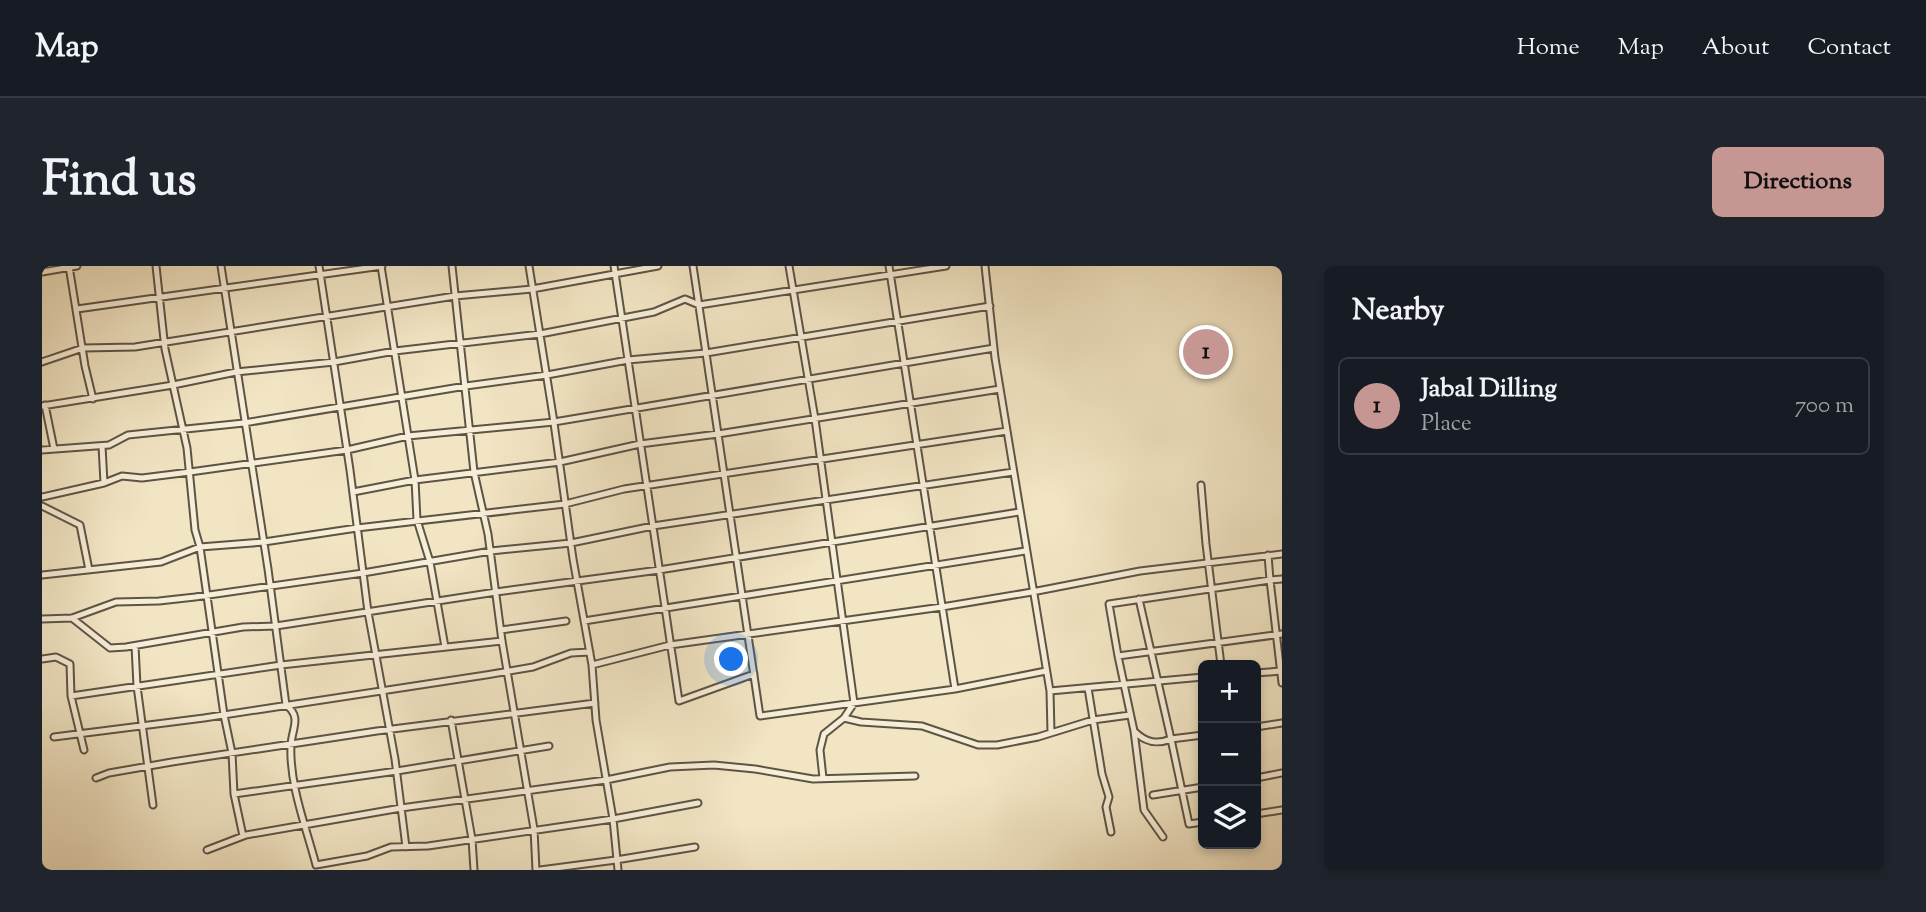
<!DOCTYPE html>
<meta charset="utf-8">
<style>
:root{--surface:#171b24;--page:#20242c;--text:#f1f3f6;--muted:#9ea1a6;--line:#363941;--accent:#c59692}
body{margin:0;font-family:"Sorts Mill Goudy",serif;background:var(--page);color:var(--text)}
.controls{position:absolute;right:21px;bottom:21px;display:grid;overflow:hidden;border-radius:10px;box-shadow:0 4px 10px #0003}
.controls button{width:63px;height:63px;display:grid;place-items:center;padding:0;border:0;border-bottom:2px solid var(--line);background:var(--surface);color:var(--text);font:35px sans-serif}
.you{position:absolute;left:690px;top:394px;width:24px;height:24px;margin:-18px;border:5px solid #fff;border-radius:50%;background:#1a73e8;box-shadow:0 0 0 10px #1a73e833}
.badge{display:grid;place-items:center;width:46px;height:46px;border-radius:50%;background:var(--accent);color:#111;font-size:23px;font-weight:700}
.pin{position:absolute;translate:-50% -50%;border:4px solid #fff;box-shadow:0 2px 7px #0006}
.list{margin:0;padding:0;list-style:none}
h2{display:flex;justify-content:space-between;align-items:center;height:91px;margin:0;padding:0 28px;font-size:30px}
h2 small{font-size:23px;font-weight:400;color:var(--muted)}
.list li{display:grid;grid-template-columns:46px 1fr auto;gap:21px;align-items:center;box-sizing:border-box;height:98px;margin:0 14px 14px;padding:0 14px;border:2px solid var(--line);border-radius:10px}
.list b{display:block;font-size:26px;white-space:nowrap}
.list p{margin:0;font-size:23px;white-space:nowrap;color:var(--muted)}
.list em{font-size:23px;font-style:normal;color:var(--muted)}
.icon{flex:none;width:38px;height:38px;fill:none;stroke:currentColor;stroke-width:2;stroke-linecap:round;stroke-linejoin:round}
.map{position:relative;flex:none;width:1240px;height:604px;overflow:hidden;border-radius:10px}
header{display:flex;align-items:center;gap:42px;box-sizing:border-box;height:98px;padding:0 35px;background:var(--surface);border-bottom:2px solid var(--line)}
header strong{font-size:33px}
nav{display:flex;gap:38px;margin-inline-start:auto;font-size:24px}
.intro{display:flex;align-items:center;justify-content:space-between;box-sizing:border-box;height:168px;padding:0 42px}
h1{margin:0;font-size:49px}
.button{padding:18px 32px;border-radius:10px;background:var(--accent);color:#111;font-size:24px;font-weight:700}
main{display:flex;gap:42px;padding:0 42px}
aside{flex:1;background:var(--surface);border-radius:10px;box-shadow:0 4px 10px #0003}
.map>svg:first-child{display:block}
.lines{fill:none;stroke-linecap:round;stroke-linejoin:round}
.minor-casing{stroke:#5e5444;stroke-width:9}
.minor{stroke:#f7eed9;stroke-width:5}
</style>
<header>
<strong>Map</strong>
<nav><a>Home</a><a>Map</a><a>About</a><a>Contact</a></nav>
</header>
<div class="intro"><h1>Find us</h1><a class="button">Directions</a></div>
<main>
<div class="map">
<svg width="1240" height="604" viewBox="0 0 1240 604">
<rect width="100%" height="100%" fill="#f2e5c4"/>
<filter id="stains"><feTurbulence type="fractalNoise" baseFrequency=".00286" numOctaves="4"/><feColorMatrix values="0 0 0 0 .2 0 0 0 0 .09 0 0 0 0 .02 0 0 0 .5 -.17"/></filter>
<radialGradient id="worn" r=".72"><stop offset=".6" stop-color="#630" stop-opacity="0"/><stop offset="1" stop-color="#630" stop-opacity=".3"/></radialGradient>
<g class="lines">
<defs>
<path id="minor" d="M27,0L43,100L51,133
M114,0L123,83L145,182L153,264L158,281L182,449L190,487L192,528L201,570
M179,0L226,303L244,439C260,451 250,462 249,479C247,518 264,561 274,599L325,590L349,581L386,580L571,553L656,537
M277,0L308,204L326,346L353,493L364,581
M339,0L373,214L375,254L388,296L403,381
M410,0L432,206L446,268L460,375L492,563L494,604
M487,0L511,150L531,293L550,399L554,454L571,553L576,604
M572,0L637,435L712,408
M651,0L718,450L913,423
M747,0L773,153L812,437L802,452L782,468L778,484L781,512
M847,0L913,423L1004,405
M943,0L953,92L1008,425L1161,411
M0,6L35,0
M35,43L340,0
M0,96L41,82L93,81L413,30L490,23L616,0
M3,139L12,183
M0,140L131,119L194,106L292,96L353,85L498,68L612,46L643,33L657,39L904,0
M60,180L62,217
M0,184L67,179L86,169L202,157L424,120L505,109L586,94L664,87L948,40
M1159,219L1164,278L1179,399
M311,226L373,214L518,196L598,178L676,168L958,123
M0,231L62,217L80,210L100,212L148,206L305,184L366,170L512,156L952,82
M0,240L38,259L47,304
M0,309L119,296L158,281L222,276L315,262L523,238L582,223L965,165
M1240,313L1228,314L1240,417
M1097,333L1129,473L1161,469
M30,352L68,382L84,381L201,361L234,360L454,326L617,304L977,246
M0,353L30,352L74,336L117,335L153,331L321,307L449,285L529,277L611,260L971,206
M542,355L983,285
M459,364L524,355
M93,380L95,420L111,539
M1076,390L1067,338L1228,314L1226,289
M0,393L14,391L28,398L29,430L42,484
M550,399L628,379L900,341L990,326L1098,305L1240,288
M1214,407L1239,405
M1046,422L1060,508L1067,531L1064,541L1069,566
M1008,425L1009,467
M29,430L239,399L460,375
M802,452L819,456L880,460L936,479H955L996,471L1051,454L1088,449
M409,454L430,573L432,604
M1214,461L1240,457
M1092,465L1102,544L1121,571
M12,471L162,452L444,409L491,401L529,387L548,386
M54,512L67,507L130,496L335,465L553,437
M1214,512L1240,507
M192,528L355,505L507,480
M1111,529L1161,521
M1214,548L1240,544
M1161,556L1147,558L1129,473C1114,479 1103,476 1092,465L1076,390L1240,368
M165,584L204,569L359,542L564,514L628,501L672,499L713,503L771,513L873,510
M498,604L574,594L653,581"/>
</defs>
<use href="#minor" class="minor-casing"/>
<use href="#minor" class="minor"/>
</g>
<rect width="100%" height="100%" filter="url(#stains)"/>
<rect width="100%" height="100%" fill="url(#worn)"/>
</svg>
<div class="controls">
<button>+</button>
<button>−</button>
<button><svg class="icon" aria-label="layers" viewBox="0 0 24 24"><path d="M12 4l9 5-9 5-9-5zM3 14l9 5 9-5"/></svg></button>
</div>
<div class="you"></div>
<div class="pin badge" style="left:1164px;top:86px">1</div>
</div>
<aside>
<h2>Nearby<small></small></h2>
<ul class="list">
<li><span class="badge">1</span><div><b>Jabal Dilling</b><p>Place</p></div><em>700 m</em></li>
</ul>
</aside>
</main>
